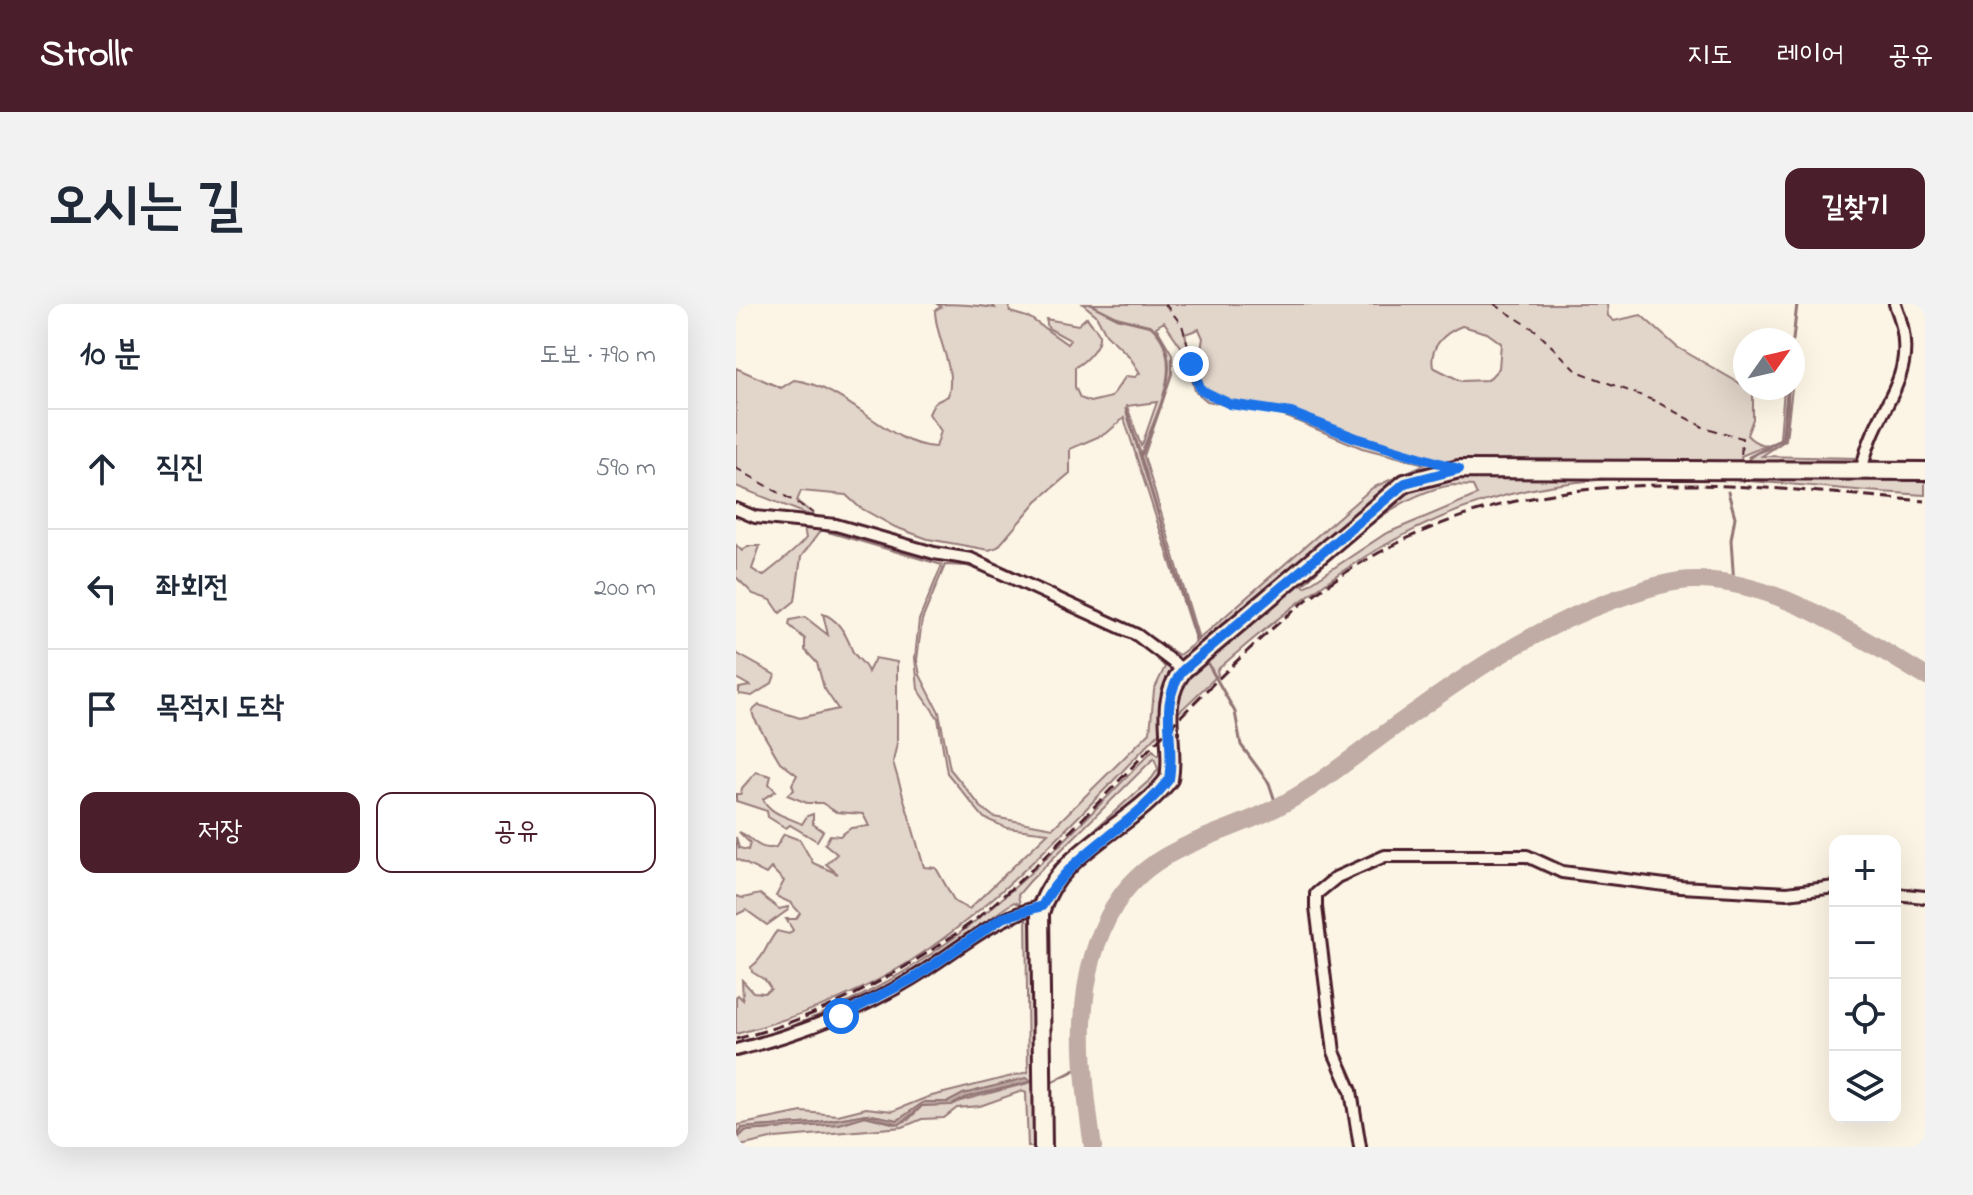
<!DOCTYPE html>
<html lang="ko">
<meta charset="utf-8">
<style>
:root{--surface:#fff;--page:#f2f2f3;--text:#1f2937;--muted:#747a83;--line:#e0e1e3;--accent:#4a1f2b}
body{margin:0;font-family:"Indie Flower","Poor Story",sans-serif;background:var(--page);color:var(--text)}
.controls{position:absolute;right:24px;bottom:24px;display:grid;overflow:hidden;border-radius:16px;box-shadow:0 8px 32px #0002}
.controls button{width:72px;height:72px;display:grid;place-items:center;padding:0;border:0;border-bottom:2px solid var(--line);background:var(--surface);color:var(--text);font:40px sans-serif}
.compass{position:absolute;left:997px;top:24px;width:72px;height:72px;border-radius:50%;background:var(--surface);box-shadow:0 8px 32px #0002;rotate:56deg}
.stop{position:absolute;width:24px;height:24px;margin:-18px;border:6px solid #1a73e8;border-radius:50%;background:#fff}
.stop.end{background:#1a73e8;border-color:#fff;box-shadow:0 2px 8px #0008}
.list{margin:0;padding:0;list-style:none}
h2{display:flex;justify-content:space-between;align-items:center;height:104px;margin:0;padding:0 32px;font-size:34px}
h2 small{font-size:26px;font-weight:400;color:var(--muted)}
.list li{display:grid;grid-template-columns:52px 1fr auto;gap:24px;align-items:center;box-sizing:border-box;height:120px;padding:0 32px;border-top:2px solid var(--line)}
.list b{display:block;font-size:30px;white-space:nowrap}
.list em{font-size:26px;font-style:normal;color:var(--muted)}
.actions{display:flex;gap:16px;padding:24px 32px}
.actions a{flex:1;padding:18px 0;border:2px solid var(--accent);border-radius:16px;text-align:center;font-size:28px;color:var(--accent)}
.actions .main{background:var(--accent);color:#fff}
.icon{flex:none;width:44px;height:44px;fill:none;stroke:currentColor;stroke-width:2;stroke-linecap:round;stroke-linejoin:round}
.map{position:relative;flex:none;width:1189px;height:843px;overflow:hidden;border-radius:16px}
header{display:flex;align-items:center;gap:48px;box-sizing:border-box;height:112px;padding:0 40px;background:var(--accent);color:#fff}
header strong{font-size:38px}
nav{display:flex;gap:44px;margin-inline-start:auto;font-size:28px}
.intro{display:flex;align-items:center;justify-content:space-between;box-sizing:border-box;height:192px;padding:0 48px}
h1{margin:0;font-size:56px}
.button{padding:20px 36px;border-radius:16px;background:var(--accent);color:#fff;font-size:28px;font-weight:700}
main{display:flex;gap:48px;padding:0 48px}
aside{flex:1;background:var(--surface);border-radius:16px;box-shadow:0 8px 32px #0002}
.map>svg:first-child{display:block}
.green{fill:#e2d5ca;stroke:#967a7a;stroke-width:2;fill-rule:evenodd}
.water{fill:#c0aca5;stroke:#917474;stroke-width:2}
.lines{fill:none;stroke-linecap:round;stroke-linejoin:round}
.stream{stroke:#917474;stroke-width:3}
.river{stroke:#c0aca5;stroke-width:18}
.street-casing{stroke:#4a1f2b;stroke-width:16}
.primary-casing{stroke:#4a1f2b;stroke-width:22}
.path{stroke:#4a1f2b;stroke-width:2;stroke-dasharray:8 6;stroke-linecap:butt}
.street{stroke:#fcf5e5;stroke-width:10}
.primary{stroke:#fcf5e5;stroke-width:16}
.rail{stroke:#4a1f2b;stroke-width:3;stroke-dasharray:12 6;stroke-linecap:butt}
.route{stroke:#1a73e8;stroke-width:10}
</style>
<header>
<strong>Strollr</strong>
<nav><a>지도</a><a>레이어</a><a>공유</a></nav>
</header>
<div class="intro"><h1>오시는 길</h1><a class="button">길찾기</a></div>
<main>
<aside>
<h2>10 분<small>도보 · 790 m</small></h2>
<ul class="list">
<li><svg class="icon" aria-label="ahead" viewBox="0 0 24 24"><path d="M12 20V5M6 11l6-6 6 6"/></svg><div><b>직진</b></div><em>590 m</em></li>
<li><svg class="icon" aria-label="left" viewBox="0 0 24 24"><path d="M17 20v-9H6M10 6l-5 5 5 5"/></svg><div><b>좌회전</b></div><em>200 m</em></li>
<li><svg class="icon" aria-label="arrive" viewBox="0 0 24 24"><path d="M6 21V4h12l-3 4 3 4H6"/></svg><div><b>목적지 도착</b></div></li>
</ul>
<div class="actions"><a class="main">저장</a><a>공유</a></div>
</aside>
<div class="map">
<svg width="1189" height="843" viewBox="0 0 1189 843">
<rect width="100%" height="100%" fill="#fcf5e5"/>
<filter id="ink" filterUnits="userSpaceOnUse"><feTurbulence type="fractalNoise" baseFrequency=".0125" numOctaves="2"/><feDisplacementMap in="SourceGraphic" scale="16" xChannelSelector="R" yChannelSelector="G"/><feConvolveMatrix kernelMatrix="1 2 1 2 8 2 1 2 1" color-interpolation-filters="sRGB"/></filter>
<g filter="url(#ink)">
<path class="green" d="M201,0C221,0 240,1 259,4L256,0H272L274,8L294,14L331,40L334,36L312,24L310,15L342,21L351,13C354,20 362,25 363,30C365,43 347,59 339,63V83L344,94L354,98L375,93L390,72L399,73L404,69L393,52L370,30L360,11L347,0H871L872,12L878,17L905,11L941,43L1017,87V115L1011,131C1020,141 1034,145 1044,134L1048,84H1051L1046,135L1005,152L1006,158L718,159L677,170L645,188L445,358L401,326L331,293L399,323L443,351L460,338L388,114L371,129L334,145V169L301,197L262,243L253,246L192,235L159,223L123,203L110,191L65,187L61,197L83,215L0,182V64L45,84L58,76C111,82 152,142 200,143L205,127L193,110L198,99L212,92C221,64 199,34 199,6L205,3ZM428,18L450,50L459,87L471,97L544,110L626,144L689,160L636,184L463,335L408,152L436,70V50L420,23ZM726,22L751,29L765,39L763,64L752,76L725,77L697,63C693,43 708,29 726,22ZM463,25L467,34L460,72L449,30ZM421,98L406,141L405,142L391,102Z
M1053,84H1056L1050,136L1026,152L1122,154L1121,158H1010C1019,146 1032,148 1043,140C1054,133 1051,97 1053,84Z
M714,173H1189V191C1061,184 924,159 797,185C673,209 573,285 481,366L482,371L437,414L445,381L453,372L659,194L675,185ZM717,181L737,182L741,191L649,230L569,283L567,281C606,242 661,189 717,181Z
M36,218L95,223L229,257L390,327L439,366C425,384 421,405 425,427C352,502 280,583 194,644C136,686 69,711 0,730V693L2,691L7,696L6,676L17,688L28,689L35,685L29,676L16,668L15,663C28,655 31,638 41,627L53,630L57,626L50,615H60L64,609L55,599L40,592L48,577L35,564L30,570L0,555V533L3,544L12,546L14,539L3,528C17,533 22,548 40,543L48,530L64,536L77,559L102,570L90,560L101,550L89,540L94,531L104,532L115,524L133,522L127,510L100,508L86,499H71L51,491L58,486L56,480L61,471L44,458L18,414L16,407L23,401L64,414L102,405L88,384L81,359L69,346V335L53,321L54,316L69,313L92,331L87,310C103,315 111,332 116,346C120,355 129,358 132,368L139,354L161,358V439L157,458L188,563L200,564L219,598L233,605L312,529L271,524L248,514L211,469L202,414L182,385L179,354L183,316L206,261L85,226L65,253L59,297L44,309L35,296L17,290L0,273V241L6,247L12,242H24L16,265L27,272C38,263 61,246 70,234L68,224ZM209,261L231,262L248,268C303,292 391,318 429,363L418,386L414,428L317,524L258,513L245,503L214,465L203,408L184,371L181,356L186,316Z
M0,349L39,371L36,379L16,392L3,390V384L14,382L0,374Z
M417,446L422,451L426,448L422,476L300,597L296,598L318,562L416,474L422,465L418,454L294,577L282,591L284,601L278,598C252,614 229,636 203,653C140,695 73,724 0,743V739C190,689 286,580 417,446Z
M20,468L35,472L33,480L40,487L27,495C34,510 52,513 66,520L71,512L77,510V520L87,527L81,537L54,521L50,524L32,513L31,507L0,497V490H5L6,484Z
M24,590L43,605L52,603V606L31,621L10,606L0,611V592L7,594Z
M290,608L297,609L300,843H292L290,789L286,787L244,802L221,804L208,814L186,815L167,823L39,834L0,843V836L9,827L103,820L129,812L159,820L172,816L186,802L224,797L296,778L252,784L212,798H193L162,816L130,810L78,819L6,824L0,831L2,821L66,808L102,811L130,804L157,807L192,793L292,768Z"/>
<path class="water" d="M290,774L297,777L231,793L216,801L186,802L164,820L129,812L103,820L9,827L0,836L6,824L78,819L130,810L162,816L188,798H212L227,790Z"/>
<g class="lines">
<path class="stream" d="M358,2L382,14L415,22C453,57 419,111 406,150
M1057,36L1061,0
M390,105L461,336
M1013,153L1047,135L1052,84
M992,188L999,213L995,236L998,281
M471,358L499,408L505,441L533,479L539,497L546,501
M314,779L345,763"/>
<path class="river" d="M357,843C345,764 335,673 379,601C417,538 489,533 547,500C584,480 617,453 651,428C724,375 795,325 880,295C906,286 935,275 963,276C1043,278 1122,332 1189,372"/>
<defs>
<path id="street" d="M1126,165C1139,97 1189,75 1159,0
M0,205L19,213L100,221L198,249L235,255L401,331L447,366
M1159,590L1189,593
M0,746C63,730 122,708 177,674C221,647 255,614 306,602
M624,843L615,787L598,748L580,603V590L601,573L649,552H791L826,568L945,583L1051,589L1099,583"/>
<path id="primary" d="M307,843L304,609C320,547 397,523 433,475C440,436 420,401 447,366L669,179L723,165L1189,167"/>
</defs>
<use href="#street" class="street-casing"/>
<use href="#primary" class="primary-casing"/>
<path class="path" d="M429,0L446,21L465,86L494,100L555,109L697,158
M758,0L799,26L841,67L919,97L967,123L1006,134L1005,155
M0,164L78,209"/>
<use href="#street" class="street"/>
<use href="#primary" class="primary"/>
<path class="rail" d="M0,735C89,712 165,670 239,616C325,545 399,456 479,378C514,344 549,311 588,283C778,149 972,179 1189,197"/>
</g>
</g>
<g class="lines" filter="url(#ink)">
<path class="route" d="M105,712L178,674L266,614L306,602C336,546 397,524 433,475C440,436 421,401 447,366L669,179L723,165L620,134L555,109L494,100L465,86L455,60"/>
</g>
</svg>
<div class="controls">
<button>+</button>
<button>−</button>
<button><svg class="icon" aria-label="locate" viewBox="0 0 24 24"><circle cx="12" cy="12" r="6"/><path d="M12 2v4M12 18v4M2 12h4M18 12h4"/></svg></button>
<button><svg class="icon" aria-label="layers" viewBox="0 0 24 24"><path d="M12 4l9 5-9 5-9-5zM3 14l9 5 9-5"/></svg></button>
</div>
<svg class="compass" viewBox="-18 -18 36 36"><path d="M0-13l5 13h-10z" fill="#e53935"/><path d="M0 13l5-13h-10z" fill="#747a83"/></svg>
<div class="stop" style="left:105px;top:712px"></div>
<div class="stop end" style="left:455px;top:60px"></div>
</div>
</main>
